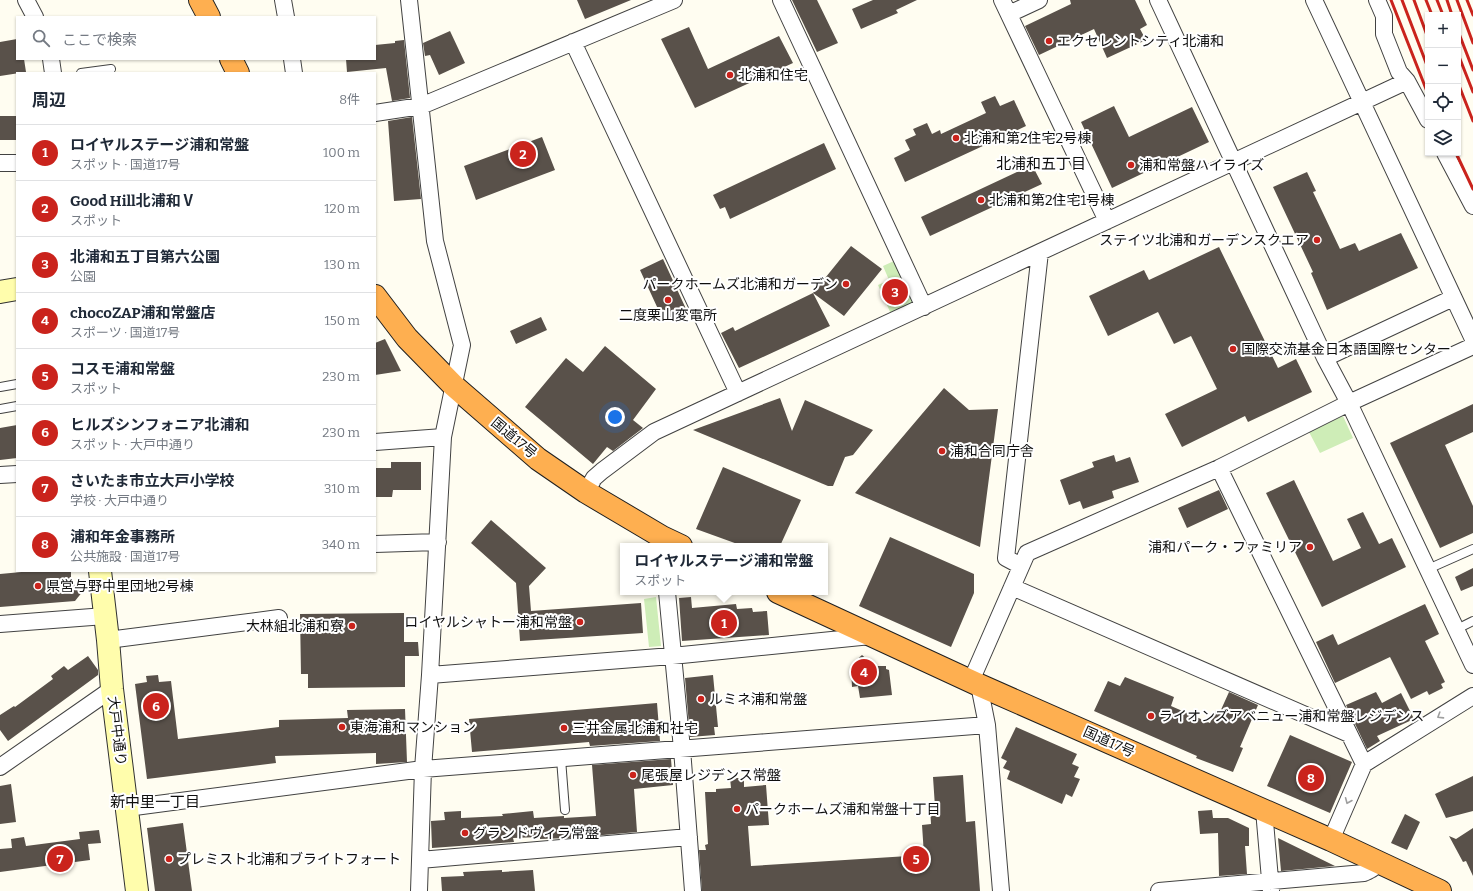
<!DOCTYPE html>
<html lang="ja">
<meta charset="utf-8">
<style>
:root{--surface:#fff;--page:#f6f6f7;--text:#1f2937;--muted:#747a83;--line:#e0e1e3;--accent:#ca231c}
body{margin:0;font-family:Bitter,"Noto Sans JP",serif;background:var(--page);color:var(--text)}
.controls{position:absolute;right:12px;top:12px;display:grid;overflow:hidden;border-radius:0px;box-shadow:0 1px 3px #0004}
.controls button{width:36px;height:36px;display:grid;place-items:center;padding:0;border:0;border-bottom:1px solid var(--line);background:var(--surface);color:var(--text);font:20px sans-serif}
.you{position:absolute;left:615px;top:417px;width:14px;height:14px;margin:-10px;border:3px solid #fff;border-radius:50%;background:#1a73e8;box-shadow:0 0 0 6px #1a73e833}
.badge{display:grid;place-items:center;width:26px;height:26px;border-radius:50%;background:var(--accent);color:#fff;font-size:13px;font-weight:700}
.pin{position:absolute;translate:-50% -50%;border:2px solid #fff;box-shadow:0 1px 4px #0006}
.popup{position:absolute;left:620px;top:543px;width:208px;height:52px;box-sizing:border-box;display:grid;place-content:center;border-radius:0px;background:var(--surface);filter:drop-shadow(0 1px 3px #0005);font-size:13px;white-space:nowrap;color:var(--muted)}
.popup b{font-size:15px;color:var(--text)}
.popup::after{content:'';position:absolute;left:50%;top:100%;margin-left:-8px;border:8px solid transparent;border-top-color:var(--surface)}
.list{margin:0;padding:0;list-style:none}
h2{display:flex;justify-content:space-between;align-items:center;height:52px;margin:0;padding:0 16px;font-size:17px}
h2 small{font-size:13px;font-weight:400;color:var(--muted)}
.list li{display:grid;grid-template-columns:26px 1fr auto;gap:12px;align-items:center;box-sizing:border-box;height:56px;padding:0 16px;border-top:1px solid var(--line)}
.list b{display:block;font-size:15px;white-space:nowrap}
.list p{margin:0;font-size:13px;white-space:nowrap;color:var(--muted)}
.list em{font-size:13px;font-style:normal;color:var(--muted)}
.icon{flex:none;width:22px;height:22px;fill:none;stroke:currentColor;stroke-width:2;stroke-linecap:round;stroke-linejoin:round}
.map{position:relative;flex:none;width:1473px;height:891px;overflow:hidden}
.search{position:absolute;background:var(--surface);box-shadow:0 1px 3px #0004;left:16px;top:16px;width:360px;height:44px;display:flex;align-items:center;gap:10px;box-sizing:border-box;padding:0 14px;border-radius:0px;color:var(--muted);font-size:15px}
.panel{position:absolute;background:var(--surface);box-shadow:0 1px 3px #0004;left:16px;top:72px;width:360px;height:500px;border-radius:0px}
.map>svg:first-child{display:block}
.green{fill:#ceedb7}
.building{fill:#59514a}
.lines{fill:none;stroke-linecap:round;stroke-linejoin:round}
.lane-casing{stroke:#424242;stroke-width:10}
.street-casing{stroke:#424242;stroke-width:18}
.secondary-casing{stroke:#313131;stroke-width:24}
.highway-casing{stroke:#202020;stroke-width:24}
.lane{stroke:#fff;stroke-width:8}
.street{stroke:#fff;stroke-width:16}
.secondary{stroke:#fffdac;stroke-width:22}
.highway{stroke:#feaf50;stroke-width:22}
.rail{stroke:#ca231c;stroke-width:3}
.oneway{stroke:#9f9f9f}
.poi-dot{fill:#ca231c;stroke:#fff;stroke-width:1.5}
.labels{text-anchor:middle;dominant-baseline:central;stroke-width:4;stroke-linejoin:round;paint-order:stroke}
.poi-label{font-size:14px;fill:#0f0f0f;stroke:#fff;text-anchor:start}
.street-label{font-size:14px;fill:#0f0f0f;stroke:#fff}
.neighbourhood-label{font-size:15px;fill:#0f0f0f;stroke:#fff}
</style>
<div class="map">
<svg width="1473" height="891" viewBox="0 0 1473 891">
<rect width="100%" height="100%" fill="#fffdf1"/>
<path class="green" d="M894,261L913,299L911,306L891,314L878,285L889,280L883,266Z
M1343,416L1353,438L1320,453L1309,432Z
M656,597L661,646L649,647L644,599Z"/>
<path class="building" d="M577,0H631L585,19Z
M792,0H817L838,43L817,52Z
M873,0H917L896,10L898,13L861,29L852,9Z
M1070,0H1135L1147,25L1140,29L1146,40L1107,58L1094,29L1039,55L1025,26L1071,4Z
M689,27L708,69L779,36L793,63L695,108L661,39Z
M450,31L465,63L439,75L430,55L425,56L423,43Z
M17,39V59H24L26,72L0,76V42Z
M404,40L410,98L392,101L386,68L347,72L346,59H375V45L395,43V41Z
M995,96L1000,106L1014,100L1026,126L905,182L894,158L910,150L905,140L916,135L913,129L927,123L932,134L940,130L941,134L986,113L981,102Z
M1114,106L1129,137L1192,107L1209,142L1112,188L1081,122Z
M0,116H17V140H0Z
M412,117L421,199L394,201L388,121Z
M542,137L555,170L476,200L464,166Z
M824,143L836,169L730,219L725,207L720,209L713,195Z
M1032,165L1042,184L930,236L921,217Z
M1307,172L1316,191L1313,192L1340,249L1355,243L1359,251L1401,233L1418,268L1327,310L1311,273L1313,272L1273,187Z
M851,246L882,269L844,316L813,293Z
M1219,247L1278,368L1296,359L1312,392L1248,422L1245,416L1182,447L1165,414L1217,389L1191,336L1174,344L1158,312L1108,336L1089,296L1144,270L1149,280Z
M663,259L687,311L664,322L640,270Z
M813,293L830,326L739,368L721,333L733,327L735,331Z
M541,317L547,330L516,344L510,331Z
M385,339L401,371L375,375V343Z
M605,346L656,389L633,420L643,428L613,451L607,447L593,464L525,407L566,358L583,372Z
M944,388L969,410L998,409L980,547L855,493Z
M780,398L792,431L805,400L873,430L853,455L845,457L833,486H828L693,430Z
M1473,404V432L1445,445L1473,506V533L1440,548L1390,443Z
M17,425V458L0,460V428Z
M1114,455L1116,462L1130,457L1139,482L1112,491L1114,498L1083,509L1080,501L1069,505L1060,480L1094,467L1092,462Z
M391,462H421V490H393L392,497H375V468H391Z
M723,467L801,500L780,546H743L696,529Z
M1294,480L1333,561L1361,548L1347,519L1363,512L1379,544L1392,538L1406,567L1322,607L1266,493Z
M1219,490L1228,509L1187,528L1178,508Z
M491,520L546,568L529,586L531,611L641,603L643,633L520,641L516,583L471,543Z
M890,537L974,574V593L951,647L859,606Z
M1473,568V586L1461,591L1455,577Z
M32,571H71V582L83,591L75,601L0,607V574Z
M691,597L692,608L736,604L737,609L752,608L753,612L767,611L769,635L682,641L679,598Z
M1425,604L1439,634L1425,641L1445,682L1441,684L1443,688L1429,695L1427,691L1411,699L1390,657L1335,683L1316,642L1333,634L1338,645Z
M404,613V642H418L419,656H405V687L308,688V674H301L300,614Z
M862,655L871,663L875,664L876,666H886V669L889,670L892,695L860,698L858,686L852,687L851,665Z
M88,656L98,670V675L8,741L0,730V715L14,706L15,707L53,679L51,676L64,666L68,670Z
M158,675L159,682L171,681L178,739L279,727V720L348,718L347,710L405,709L407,762L376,764V753L275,756L276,763L147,779L135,684L147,682L146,676Z
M713,675L718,727H714L715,735L690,737L685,678Z
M1125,677L1174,697L1171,706L1210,723L1216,710L1220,712L1229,692L1258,705L1240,747L1243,748L1233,772L1196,758L1197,756L1094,711L1108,681L1120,686Z
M1376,692L1382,703L1401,693L1414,719L1377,736L1380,741L1367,749L1346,705Z
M657,703L660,741L590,746L589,742L472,752L469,719Z
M1016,727L1077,754L1072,764L1079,767L1074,777L1080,779L1072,797L1066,794L1062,804L1007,779L1010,771L1003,768L1007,761L1001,758Z
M1290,735L1352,762L1330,813L1267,786Z
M671,759L673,785L634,789L637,832L569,838L540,839V837L513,838L514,842L432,848L431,821L445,820L444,812L461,811V818L503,816L502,814L533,811L534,818L564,816V818L596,816L592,765Z
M963,775L966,822L975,821L980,891H702L699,850H706L705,845L708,844L705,792H716V789L731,788L730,778H744V787L766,785L769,825L748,826L751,866L924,855L922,825L931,824L930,807H935L933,777Z
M1473,776V811L1446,818L1435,794Z
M11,784L16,822L0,824V786Z
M1212,810L1213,818H1228L1249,828V846H1245L1247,874L1219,876L1218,833L1200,834L1198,811Z
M1405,814L1420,822L1407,850L1391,843Z
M183,823L192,891H155L147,828Z
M1473,828V876L1466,861L1463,862L1449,836L1456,839Z
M99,830L101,843L88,844L90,860L0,872V849L12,848L11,839L24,837L26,846L80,839L79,832Z
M1278,838L1335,866L1281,871Z
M502,870V872L533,870L535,891H442L441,877L464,876L463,872Z"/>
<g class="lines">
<defs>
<path id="lane" d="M81,73L111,69
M0,387L17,384
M0,409L17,406
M1428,569L1473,549
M1457,629L1473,621
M561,759L565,810"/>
<path id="street" d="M26,0L35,17
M283,0L286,17
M409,0L435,241L462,345L443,437L430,675L423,769L419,891
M781,0L924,307
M1002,0L1107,221
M1158,0L1325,358L1349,403L1473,665
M1314,0L1473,339
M1377,0L1384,16V34L1399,72L1407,81L1428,120
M1009,14L1039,0
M573,42L738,393
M51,59L53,73
M292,59L294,73
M375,113L421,106L674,0
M1445,153L1473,206
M0,163H17
M1325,358L1453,298
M375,442L443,437
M1219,468L1364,764
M0,475L17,474
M586,492L594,478L602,471L654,432L1407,81
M375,544L438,542
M1021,566L1006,558L1040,252
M1012,587L1349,734
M667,592L682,749L693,891
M0,624L105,616
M108,640L279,618
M430,675L672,656L871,636
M971,681L1027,553L1219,468L1349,403L1473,346
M979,685L987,725L1001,891
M0,767L112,689
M127,808L423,769L987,725
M1264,810L1271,891
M1331,840L1364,764L1473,696
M420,860L689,837
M1159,891L1364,873C1371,870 1374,869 1377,862"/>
<path id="secondary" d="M0,292L17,289
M100,571L108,640L112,689L137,891"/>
<path id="highway" d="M200,0L209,17
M231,59L238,73
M375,296L407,338L454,386L538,459L586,492L662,537L681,546
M778,592L979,685L1331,840L1440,891"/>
</defs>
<use href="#lane" class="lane-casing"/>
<use href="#street" class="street-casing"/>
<use href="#secondary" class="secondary-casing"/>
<use href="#highway" class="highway-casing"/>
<use href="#lane" class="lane"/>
<use href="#street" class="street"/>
<use href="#secondary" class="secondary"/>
<use href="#highway" class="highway"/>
<path class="rail" d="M1391,0L1428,94
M1402,0L1428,68
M1414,0L1428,38
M1426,0L1432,15
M1437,0L1443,15
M1447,0L1452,15
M1457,0L1473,43
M1467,0L1473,15
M1458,31L1473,70
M1458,54L1473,92
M1458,83L1473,121
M1456,153L1473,189"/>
</g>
<defs><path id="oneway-chevron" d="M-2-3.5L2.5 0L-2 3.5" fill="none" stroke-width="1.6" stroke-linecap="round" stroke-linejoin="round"/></defs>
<g class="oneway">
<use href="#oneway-chevron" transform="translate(1440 716) rotate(148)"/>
<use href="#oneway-chevron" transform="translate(1348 801) rotate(113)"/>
</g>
<g class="poi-dot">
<circle cx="1049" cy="41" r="4"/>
<circle cx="730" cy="75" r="4"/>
<circle cx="956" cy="138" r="4"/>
<circle cx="1131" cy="165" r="4"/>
<circle cx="981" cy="200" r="4"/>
<circle cx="1317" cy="240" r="4"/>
<circle cx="846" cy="284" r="4"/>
<circle cx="668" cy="300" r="4"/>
<circle cx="1233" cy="349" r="4"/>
<circle cx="942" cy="451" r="4"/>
<circle cx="1310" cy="547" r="4"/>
<circle cx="38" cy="586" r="4"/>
<circle cx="580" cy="622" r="4"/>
<circle cx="352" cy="626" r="4"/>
<circle cx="701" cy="699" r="4"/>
<circle cx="1151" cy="716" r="4"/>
<circle cx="342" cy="727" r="4"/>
<circle cx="564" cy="728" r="4"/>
<circle cx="633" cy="775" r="4"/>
<circle cx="737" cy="809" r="4"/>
<circle cx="465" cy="833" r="4"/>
<circle cx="169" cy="859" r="4"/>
</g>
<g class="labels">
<g class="poi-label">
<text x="1057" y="41">エクセレントシティ北浦和</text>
<text x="738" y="75">北浦和住宅</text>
<text x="964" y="138">北浦和第2住宅2号棟</text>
<text x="1139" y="165">浦和常盤ハイライズ</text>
<text x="989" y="200">北浦和第2住宅1号棟</text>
<text x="1309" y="240" text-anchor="end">ステイツ北浦和ガーデンスクエア</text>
<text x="838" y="284" text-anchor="end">パークホームズ北浦和ガーデン</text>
<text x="668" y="315" text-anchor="middle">二度栗山変電所</text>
<text x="1241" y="349">国際交流基金日本語国際センター</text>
<text x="950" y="451">浦和合同庁舎</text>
<text x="1302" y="547" text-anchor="end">浦和パーク・ファミリア</text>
<text x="46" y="586">県営与野中里団地2号棟</text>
<text x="572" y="622" text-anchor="end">ロイヤルシャトー浦和常盤</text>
<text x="344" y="626" text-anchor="end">大林組北浦和寮</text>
<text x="709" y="699">ルミネ浦和常盤</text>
<text x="1159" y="716">ライオンズアベニュー浦和常盤レジデンス</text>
<text x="350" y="727">東海浦和マンション</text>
<text x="572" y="728">三井金属北浦和社宅</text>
<text x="641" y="775">尾張屋レジデンス常盤</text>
<text x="745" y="809">パークホームズ浦和常盤十丁目</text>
<text x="473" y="833">グランドヴィラ常盤</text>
<text x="177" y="859">プレミスト北浦和ブライトフォート</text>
</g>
<g class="street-label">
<text transform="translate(514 438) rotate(40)">国道17号</text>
<text transform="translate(117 731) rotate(83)">大戸中通り</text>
<text transform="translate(1109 742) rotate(24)">国道17号</text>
</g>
<g class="neighbourhood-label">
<text x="1041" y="164">北浦和五丁目</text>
<text x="155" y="802">新中里一丁目</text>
</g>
</g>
</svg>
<div class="controls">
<button>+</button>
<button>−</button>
<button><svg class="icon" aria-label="locate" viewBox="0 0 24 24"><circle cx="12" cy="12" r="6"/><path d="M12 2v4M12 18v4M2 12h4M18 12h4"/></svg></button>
<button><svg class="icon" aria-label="layers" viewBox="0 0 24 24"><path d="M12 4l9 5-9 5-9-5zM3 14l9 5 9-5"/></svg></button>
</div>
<div class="you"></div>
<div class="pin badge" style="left:724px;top:623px">1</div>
<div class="popup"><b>ロイヤルステージ浦和常盤</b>スポット</div>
<div class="pin badge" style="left:523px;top:154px">2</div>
<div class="pin badge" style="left:895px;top:292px">3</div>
<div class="pin badge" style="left:864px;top:672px">4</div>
<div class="pin badge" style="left:916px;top:859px">5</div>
<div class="pin badge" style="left:156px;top:706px">6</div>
<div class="pin badge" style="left:60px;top:859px">7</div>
<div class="pin badge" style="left:1311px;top:778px">8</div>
<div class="search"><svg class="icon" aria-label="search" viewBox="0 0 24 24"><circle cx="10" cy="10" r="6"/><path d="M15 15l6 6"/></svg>ここで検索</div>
<section class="panel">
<h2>周辺<small>8件</small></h2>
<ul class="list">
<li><span class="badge">1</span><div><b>ロイヤルステージ浦和常盤</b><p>スポット · 国道17号</p></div><em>100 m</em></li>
<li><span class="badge">2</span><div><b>Good Hill北浦和Ⅴ</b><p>スポット</p></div><em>120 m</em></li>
<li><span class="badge">3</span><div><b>北浦和五丁目第六公園</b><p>公園</p></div><em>130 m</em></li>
<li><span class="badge">4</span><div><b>chocoZAP浦和常盤店</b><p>スポーツ · 国道17号</p></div><em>150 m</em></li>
<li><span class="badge">5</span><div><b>コスモ浦和常盤</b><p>スポット</p></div><em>230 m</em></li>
<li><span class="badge">6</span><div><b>ヒルズシンフォニア北浦和</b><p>スポット · 大戸中通り</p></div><em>230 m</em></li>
<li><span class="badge">7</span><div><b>さいたま市立大戸小学校</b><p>学校 · 大戸中通り</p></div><em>310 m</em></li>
<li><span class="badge">8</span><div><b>浦和年金事務所</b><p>公共施設 · 国道17号</p></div><em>340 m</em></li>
</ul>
</section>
</div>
